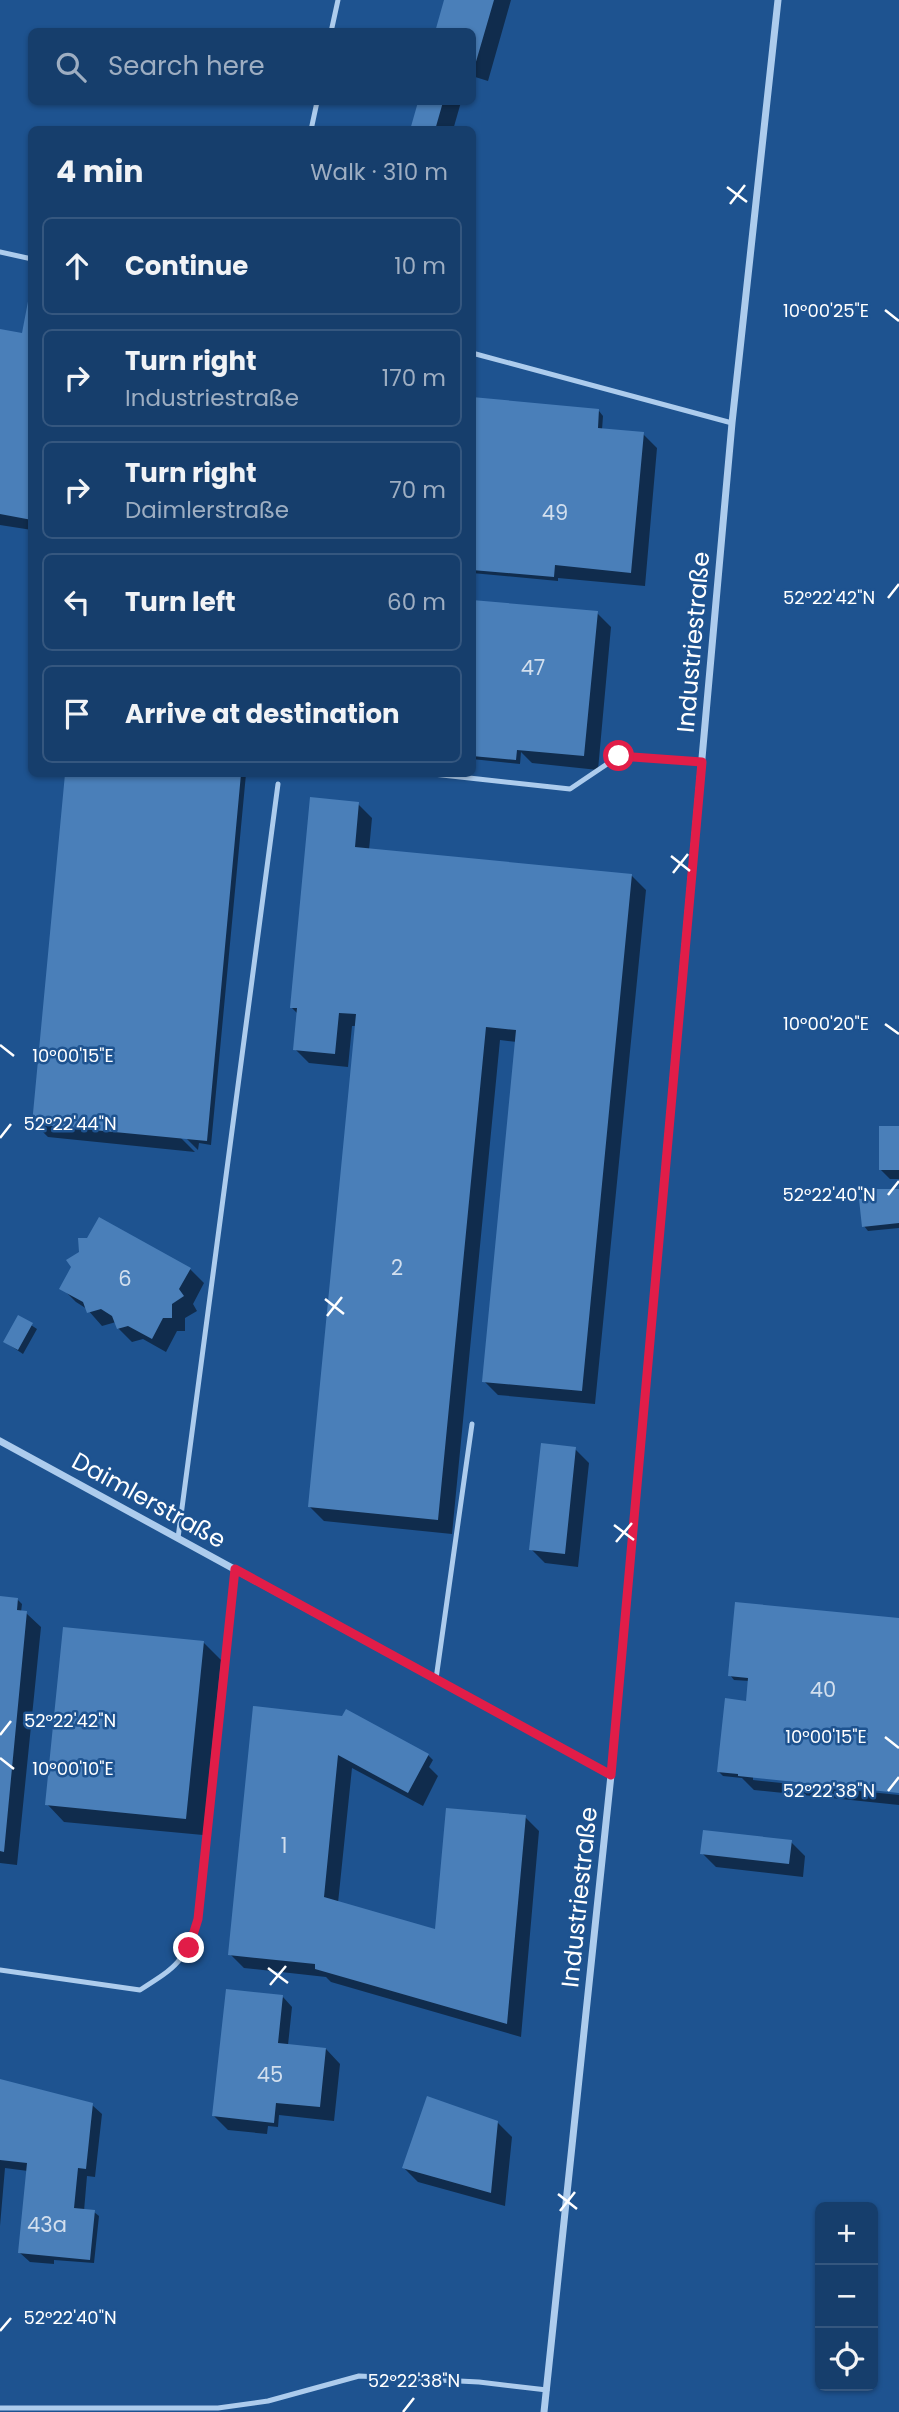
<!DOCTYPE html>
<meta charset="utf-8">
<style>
:root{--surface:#163e6c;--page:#1f4572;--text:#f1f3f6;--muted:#9eaec2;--line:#35577f}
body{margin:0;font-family:Poppins,sans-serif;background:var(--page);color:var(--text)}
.controls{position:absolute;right:21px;bottom:21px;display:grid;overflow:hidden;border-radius:10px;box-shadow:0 2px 5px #0004}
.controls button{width:63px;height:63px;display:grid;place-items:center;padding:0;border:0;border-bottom:2px solid var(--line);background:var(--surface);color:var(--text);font:35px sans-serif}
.stop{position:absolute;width:21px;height:21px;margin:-16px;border:5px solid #e11d48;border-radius:50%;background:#fff}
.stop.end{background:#e11d48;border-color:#fff;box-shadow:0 2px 7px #0008}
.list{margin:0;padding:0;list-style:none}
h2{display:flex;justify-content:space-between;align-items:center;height:91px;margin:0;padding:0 28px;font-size:30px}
h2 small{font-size:23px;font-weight:400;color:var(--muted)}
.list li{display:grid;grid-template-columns:46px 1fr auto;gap:21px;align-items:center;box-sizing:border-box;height:98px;margin:0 14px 14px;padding:0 14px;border:2px solid var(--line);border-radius:10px}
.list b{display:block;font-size:26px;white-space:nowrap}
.list p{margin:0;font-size:23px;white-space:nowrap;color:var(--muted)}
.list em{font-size:23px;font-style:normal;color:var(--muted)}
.icon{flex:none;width:38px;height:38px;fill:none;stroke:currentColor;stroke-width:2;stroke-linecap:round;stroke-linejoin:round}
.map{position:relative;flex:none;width:899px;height:2412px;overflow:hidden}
.search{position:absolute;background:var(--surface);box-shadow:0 2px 5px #0004;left:28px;top:28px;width:448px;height:77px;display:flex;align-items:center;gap:18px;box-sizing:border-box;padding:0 24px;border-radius:10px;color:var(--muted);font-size:26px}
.panel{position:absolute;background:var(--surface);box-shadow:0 2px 5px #0004;left:28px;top:126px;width:448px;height:651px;border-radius:10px}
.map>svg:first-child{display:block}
.shadow{fill:#0007}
.building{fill:#4a7fb9}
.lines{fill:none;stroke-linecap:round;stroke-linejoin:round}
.service{stroke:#adcced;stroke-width:5}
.minor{stroke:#adcced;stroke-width:7}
.route{stroke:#e11d48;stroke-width:9}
.ticks{fill:none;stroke:#fff;stroke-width:2.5}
.labels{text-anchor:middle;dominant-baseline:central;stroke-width:5;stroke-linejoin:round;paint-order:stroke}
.number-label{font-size:21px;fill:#d2dfee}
.street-label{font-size:24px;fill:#fff;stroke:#1e5390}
.ticks-label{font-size:18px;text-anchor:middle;fill:#fff;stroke:#1e5390;stroke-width:5;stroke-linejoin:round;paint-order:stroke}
</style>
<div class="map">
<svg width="899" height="2412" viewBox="0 0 899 2412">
<rect width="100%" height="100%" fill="#1e5390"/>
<path class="shadow" d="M446,0H511L488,81L472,76V32Z
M419,102H461L453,130H412Z
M32,294V530L0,525V331L24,335Z
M472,399L599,411L603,416L602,430L643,434L657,448L645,586L558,578V581L472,573Z
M472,602L597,613L611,627L598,770L532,763L521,752L520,764L472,759Z
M67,774H246L211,1145L199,1143L198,1150L185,1137H180L195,1152L48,1137L34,1123Z
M358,804L372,818L369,850L632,876L646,890L595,1404L498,1395L484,1381L517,1042L500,1040L452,1534L324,1521L310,1507L357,1026H352L348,1067L309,1063L295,1049L298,1014L291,1007Z
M899,1128V1179H890L880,1169Z
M899,1190V1228L868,1231L864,1226L878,1199Z
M190,1269L204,1283L193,1304L197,1311L185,1318V1331H177L166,1352L143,1339L132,1342L118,1328L116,1322L102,1326L87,1309L76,1302L62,1288Z
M19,1317L37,1329L23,1354L5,1342Z
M575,1449L589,1463L578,1567L545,1563L531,1549Z
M0,1598L17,1599L22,1604L21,1612L26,1613L41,1627L17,1865L0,1863Z
M899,1620V1791L753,1776V1780L899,1795V1805L754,1790L742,1778L723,1776L719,1772L747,1703L750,1681L734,1680L730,1675Z
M203,1642L221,1660L203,1835L64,1822L47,1804Z
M254,1708L428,1755L433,1760L429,1767L438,1776L423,1806L352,1768L338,1903L437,1931L525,1817L539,1831L521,2037L331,1982L326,1977L244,1968L230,1954Z
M791,1842L805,1856L803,1877L716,1867L702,1853Z
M283,1997L292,2007L288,2045L326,2049L340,2064L334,2121L279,2115L278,2127L268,2126L267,2134L228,2130L214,2116Z
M0,2087L92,2105L102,2114L95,2177L87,2176L84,2211L94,2212L99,2216L94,2263L54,2260V2264L30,2262L20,2253L28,2171L5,2168L0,2226Z
M497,2122L512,2137L505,2206L418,2182L404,2168Z"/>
<path class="building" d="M444,0H494L473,72L472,32H435Z
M418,102H443L435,130H410Z
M30,291H32V520L0,514V329L22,333Z
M472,397L599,409L598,428L644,432L631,573L555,565L554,577L472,570Z
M472,600L598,611L584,756L517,750L516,760L472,756Z
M65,774H241L207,1141L32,1124Z
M310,797L359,802L355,847L632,874L582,1391L482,1382L516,1030L486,1027L438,1520L308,1507L356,1014L339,1013L335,1054L293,1050L297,1008H290Z
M879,1126H899V1170H879Z
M876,1189H899V1223L862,1227L859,1199L876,1198Z
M99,1217L191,1268L179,1289L184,1296L172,1304V1318H163L152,1339L128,1326L117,1329L112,1316L101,1309L87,1313L83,1302L59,1289L71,1267L66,1260L79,1252L78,1238H87Z
M18,1315L33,1323L18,1350L3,1342Z
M541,1443L576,1447L565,1554L529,1550Z
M0,1596L18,1598L17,1610L27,1611L4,1852L0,1851Z
M735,1602L899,1618V1793L738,1776V1774L717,1772L725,1698L746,1701L748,1678L728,1676Z
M63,1627L204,1641L186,1819L45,1805Z
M253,1706L342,1716L346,1709L429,1754L408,1793L338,1755L324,1897L435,1929L446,1808L526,1815L507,2024L315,1969V1964L228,1955Z
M703,1830L792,1840L789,1864L700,1854Z
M226,1989L283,1995L278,2043L326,2048L320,2107L276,2103L274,2123L212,2116Z
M0,2079L93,2103L86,2169L78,2168L74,2208L95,2210L90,2260L18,2253L27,2163L0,2160Z
M427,2096L498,2121L491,2193L402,2168Z"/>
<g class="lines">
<path class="service" d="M331,32L338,0
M311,130L317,102
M0,252L32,259
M472,353L732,423
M433,774L570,789L619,756L702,762
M178,1538L278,784
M436,1679L472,1424
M0,1970L140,1990C178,1966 184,1962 198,1919L235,1569
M0,2408H218L268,2401L359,2376L479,2382L547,2390"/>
<path class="minor" d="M0,1441L611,1775
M544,2412L611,1775L732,423L778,0"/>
</g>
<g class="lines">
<path class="route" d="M189,1948L198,1919L235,1569L611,1775L702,762L619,756"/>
</g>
<path class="ticks" d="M727,187L747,202M730,204L745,185M885,310L899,321M888,598L899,584M671,856L690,871M673,873L688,854M885,1024L899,1034M0,1045L14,1056M0,1138L11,1124M888,1195L899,1181M325,1299L344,1314M327,1316L342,1297M614,1525L634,1540M616,1542L632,1523M0,1735L11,1721M885,1737L899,1748M0,1758L14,1769M888,1791L899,1777M268,1968L288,1983M270,1985L286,1966M558,2194L577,2209M560,2211L575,2192M0,2331L11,2318M403,2412L414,2398"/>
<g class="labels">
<g class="number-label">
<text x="555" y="512">49</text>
<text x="533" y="667">47</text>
<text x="397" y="1267">2</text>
<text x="125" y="1278">6</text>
<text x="823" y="1689">40</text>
<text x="284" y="1845">1</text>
<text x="270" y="2074">45</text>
<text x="47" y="2224">43a</text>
</g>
<g class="street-label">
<text transform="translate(693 642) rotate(-85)">Industriestraße</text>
<text transform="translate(149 1500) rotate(29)">Daimlerstraße</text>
<text transform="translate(579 1897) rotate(-84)">Industriestraße</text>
</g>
</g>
<g class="ticks-label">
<text x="826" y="317">10°00'25"E</text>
<text x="829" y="604">52°22'42"N</text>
<text x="826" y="1030">10°00'20"E</text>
<text x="73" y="1062">10°00'15"E</text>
<text x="70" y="1130">52°22'44"N</text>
<text x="829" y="1201">52°22'40"N</text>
<text x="70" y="1727">52°22'42"N</text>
<text x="826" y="1743">10°00'15"E</text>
<text x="73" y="1775">10°00'10"E</text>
<text x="829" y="1797">52°22'38"N</text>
<text x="70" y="2324">52°22'40"N</text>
<text x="414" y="2387">52°22'38"N</text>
</g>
</svg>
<div class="controls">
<button>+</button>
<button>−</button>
<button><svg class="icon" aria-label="locate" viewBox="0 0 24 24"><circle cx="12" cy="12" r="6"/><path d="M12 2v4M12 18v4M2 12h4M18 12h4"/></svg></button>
</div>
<div class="stop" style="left:619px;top:756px"></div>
<div class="stop end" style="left:189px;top:1948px"></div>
<div class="search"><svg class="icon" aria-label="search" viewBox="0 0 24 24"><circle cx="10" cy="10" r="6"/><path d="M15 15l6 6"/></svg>Search here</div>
<section class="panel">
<h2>4 min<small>Walk · 310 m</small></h2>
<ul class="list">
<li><svg class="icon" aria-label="ahead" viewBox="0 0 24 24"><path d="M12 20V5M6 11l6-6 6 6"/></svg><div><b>Continue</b></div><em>10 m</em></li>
<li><svg class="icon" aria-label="right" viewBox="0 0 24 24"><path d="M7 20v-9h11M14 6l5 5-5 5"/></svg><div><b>Turn right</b><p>Industriestraße</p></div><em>170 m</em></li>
<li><svg class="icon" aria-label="right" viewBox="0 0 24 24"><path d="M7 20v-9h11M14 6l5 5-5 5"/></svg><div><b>Turn right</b><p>Daimlerstraße</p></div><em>70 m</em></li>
<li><svg class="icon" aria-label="left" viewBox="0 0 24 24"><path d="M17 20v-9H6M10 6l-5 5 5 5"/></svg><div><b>Turn left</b></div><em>60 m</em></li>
<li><svg class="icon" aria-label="arrive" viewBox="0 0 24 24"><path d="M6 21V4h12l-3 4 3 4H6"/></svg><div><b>Arrive at destination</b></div></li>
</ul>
</section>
</div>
